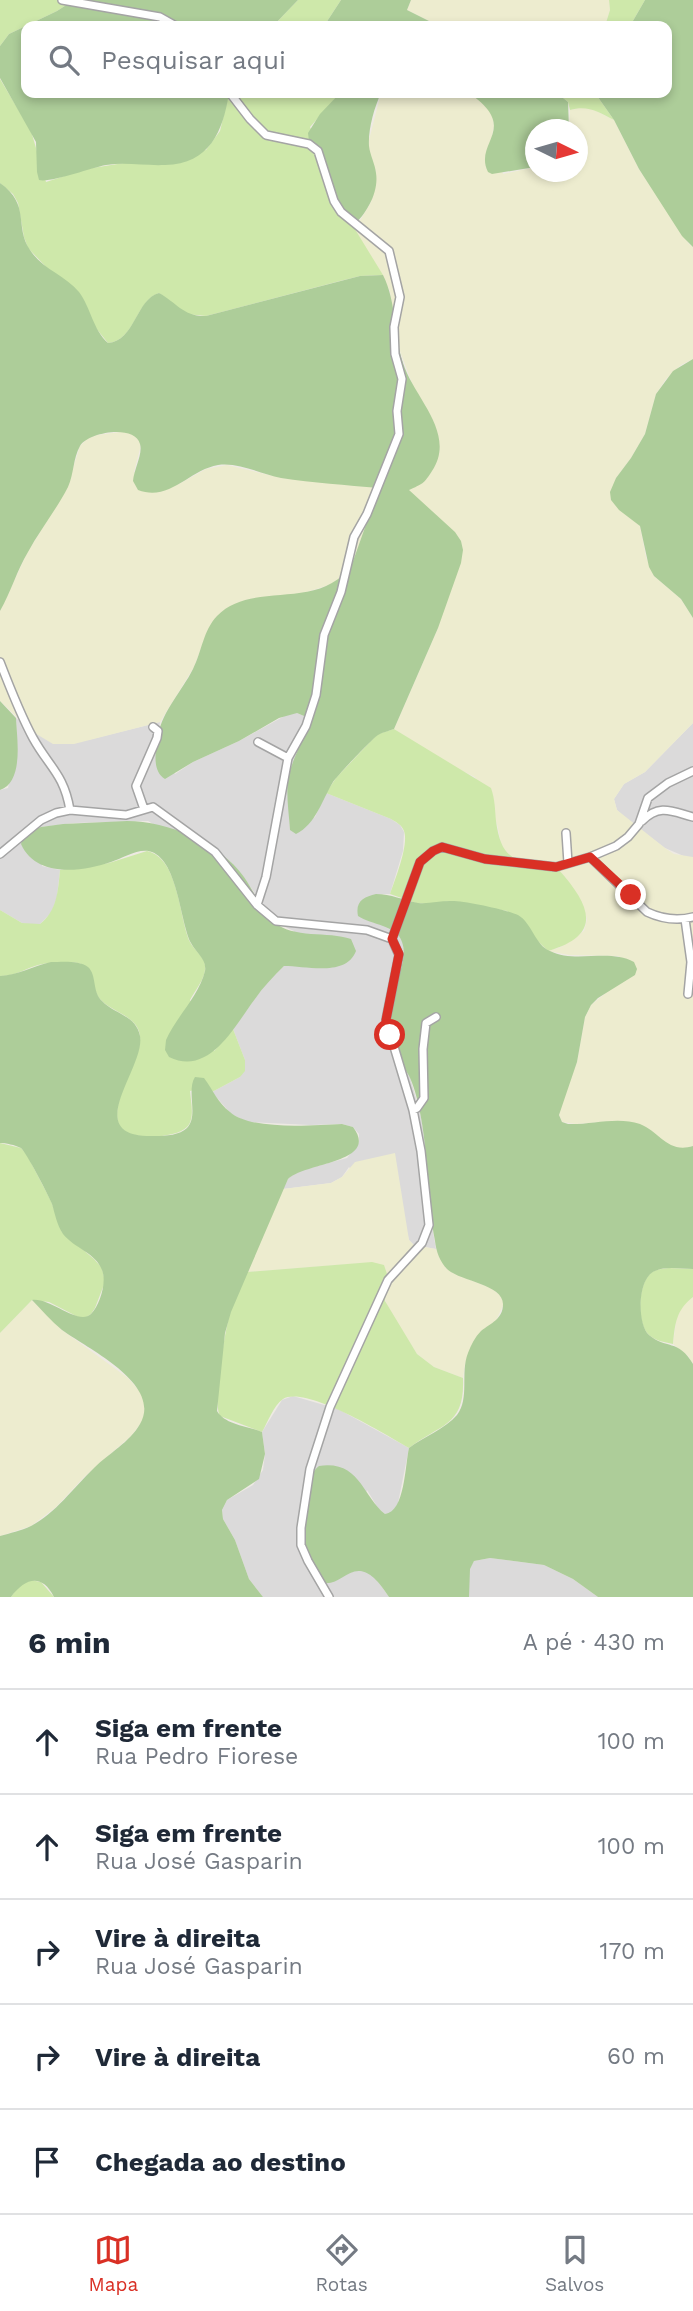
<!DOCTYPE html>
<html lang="pt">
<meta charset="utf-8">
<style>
:root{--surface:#fff;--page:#f6f6f7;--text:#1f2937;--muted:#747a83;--line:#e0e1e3;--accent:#d93025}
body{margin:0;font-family:"Work Sans",sans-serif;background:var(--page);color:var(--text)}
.compass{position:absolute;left:525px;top:119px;width:63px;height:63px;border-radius:50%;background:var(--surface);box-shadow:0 4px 10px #0003;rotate:95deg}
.stop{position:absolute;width:21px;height:21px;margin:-16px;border:5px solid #d93025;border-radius:50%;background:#fff}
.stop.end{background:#d93025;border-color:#fff;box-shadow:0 2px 7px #0008}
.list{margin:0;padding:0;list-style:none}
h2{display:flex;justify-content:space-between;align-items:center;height:91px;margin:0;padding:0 28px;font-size:30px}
h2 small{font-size:23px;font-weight:400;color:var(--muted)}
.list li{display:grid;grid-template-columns:46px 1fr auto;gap:21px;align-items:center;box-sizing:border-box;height:105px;padding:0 28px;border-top:2px solid var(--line)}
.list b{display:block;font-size:26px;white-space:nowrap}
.list p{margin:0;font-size:23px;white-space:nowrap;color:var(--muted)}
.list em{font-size:23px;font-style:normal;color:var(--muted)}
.icon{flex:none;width:38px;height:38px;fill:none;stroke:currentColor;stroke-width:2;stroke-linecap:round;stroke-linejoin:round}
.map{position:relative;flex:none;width:693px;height:1597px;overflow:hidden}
.search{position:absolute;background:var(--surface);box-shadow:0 4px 10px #0003;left:21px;right:21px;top:21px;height:77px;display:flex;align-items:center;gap:18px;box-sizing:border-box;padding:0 24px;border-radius:14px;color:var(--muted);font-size:26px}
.sheet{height:616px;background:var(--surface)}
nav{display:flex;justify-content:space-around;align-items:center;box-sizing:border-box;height:98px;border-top:2px solid var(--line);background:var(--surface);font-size:19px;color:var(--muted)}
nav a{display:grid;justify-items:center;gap:4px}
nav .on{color:var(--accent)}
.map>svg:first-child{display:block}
.residential{fill:#dbdada}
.farmland{fill:#edeccf}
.grass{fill:#cee8aa}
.forest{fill:#adcd99}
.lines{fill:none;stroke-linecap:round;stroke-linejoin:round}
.street-casing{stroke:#a4a4a4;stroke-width:10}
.street{stroke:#fff;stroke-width:7}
.route{stroke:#d93025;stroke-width:9}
</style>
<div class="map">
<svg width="693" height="1597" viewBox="0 0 693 1597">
<rect width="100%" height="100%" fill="#eeeae3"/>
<path class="residential" d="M290,713H297L304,716L306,725L288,780L290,830L315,817L326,793L391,819L400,825L404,832L403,851L390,894H376L388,928L400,937L403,943L404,952L401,967L386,1005L394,1055L409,1074L420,1112L427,1153L432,1226L436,1249L414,1245L409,1240L407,1232L349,1167L342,1177L331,1183L283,1189L288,1179L295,1172L347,1158L359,1142V1134L353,1127L342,1124L310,1125L248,1122L231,1114L212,1092L240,1077L245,1060L233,1029L267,982L284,966H296L294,931L274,922L243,876L148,821L74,823L41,827L42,866L60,870L57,897L52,912L40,924L31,925L22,923L0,910V790L8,788L17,744L16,718L33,732L88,740L160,722L156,744L175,774L193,762L239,741Z
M693,723V857H686L665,848L630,822L617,810L614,799L624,784L645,772Z
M293,1396L338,1409L409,1448L397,1508L391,1513L385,1514L378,1508L367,1490L333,1581L354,1571L364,1570L375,1577L389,1597H263L249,1579L235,1540L223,1519L222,1510L227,1500L253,1485L263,1470L265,1454L262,1432L282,1400Z
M490,1558L544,1565L573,1579L598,1597H469V1569L474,1561Z"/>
<path class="farmland" d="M411,0H609L610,10L605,26H439L407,10Z
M381,93H469L486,105L492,114L494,126L492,136L503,174L535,167L536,172H578V130L569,129L570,110L582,107L590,108L614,120L639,169L689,244L693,247V359L681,365L666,379L656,394L645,434L631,458L616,478L611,500L640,526L646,557L654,576L681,599L693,618V723L645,772L624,784L614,799L617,810L665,848L674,854L693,857V1146L687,1148L678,1149L665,1143L649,1129L617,1121L576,1124L562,1122L559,1115L560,1106L577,1062L585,1017L591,1005L607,992L619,956L569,955L548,951L561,947L584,931L587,919L583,907L566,878L559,870L513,859L507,855L501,843L497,824L475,777L450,765L394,729L438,628L408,490L413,386L397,343L390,291L353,226L361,219L371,202L376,172L369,151V140Z
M128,431L133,433L140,442V449L134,472L179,484L206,469L227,465L282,478L379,488L352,564L345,575L332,584L304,593L245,600L208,630L194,667L160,722L74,744H53L33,732L0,701V611L27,553L66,490L80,446L87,439L97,435Z
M395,1153L409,1240L414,1245L436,1249L446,1268L453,1273L491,1288L501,1296L504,1303L496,1321L482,1331L465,1364L463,1378L434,1367L417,1354L387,1307L384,1292L364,1263L247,1272L283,1189L331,1183L342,1177L355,1162Z
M693,1297V1364L688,1356L673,1344L677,1314L683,1305Z
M32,1300L62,1330L128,1378L142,1394L145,1407L143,1420L132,1435L84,1477L56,1507L31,1526L0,1536V1333Z"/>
<path class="grass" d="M0,0H74L57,11L9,34L0,46Z
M298,0H341L324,26H273Z
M609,0H645L630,26H605L610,10Z
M0,79L31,131L46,182L86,169L206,150L220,131L229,93H340L310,127L353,226L383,275L360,276L340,281L206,316L186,314L159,293C136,300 135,341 108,343L48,269L28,248L24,237L18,203L13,194L0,183Z
M557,93H595L614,120C598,112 588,105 570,110L568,102Z
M394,729L491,788C495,799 495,810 496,821C502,866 520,860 559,870C590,905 604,935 548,951L507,911L450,901L430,904L416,903L390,894C395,879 409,845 404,831C402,825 396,822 391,819L326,793L336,778L370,742L378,734Z
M147,851C179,858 179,918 190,942C194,950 204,956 205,965C207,977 195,990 190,1000L214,1051L233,1029L245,1060V1071L240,1077L212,1092L209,1086L190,1091C191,1102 195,1119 187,1127C177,1138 131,1141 121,1128C106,1108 139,1063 140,1041C142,1017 115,1014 102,1001C89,989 98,968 78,963C66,961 47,962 35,966C23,970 14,976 0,976V910L22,923L40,924C57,911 58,891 60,870L109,863Z
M0,1143L21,1148L27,1155L51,1201L62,1232L94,1259L102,1268L105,1282L95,1308L91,1314L85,1318L78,1317L49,1302L32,1300L0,1333Z
M372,1262L384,1265L387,1274L385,1301L417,1354L434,1367L463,1378C465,1426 442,1423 409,1448C386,1435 306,1385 283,1399C273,1406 268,1422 262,1432L220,1416C212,1401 225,1332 230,1313C235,1299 242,1286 247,1272Z
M669,1268L693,1269V1297C676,1310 675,1324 673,1344C664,1342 655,1341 648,1334C637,1322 638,1287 649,1275C654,1269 662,1269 669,1268Z
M30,1580L41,1582L54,1597H11L19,1585Z"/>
<path class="forest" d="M74,0H298L273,26H26V93H229C223,131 210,164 165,165C146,166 126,162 106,165C90,168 51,183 39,180L37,172L36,142L0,78V46L9,34L57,11Z
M341,0H411L407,10L439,26H324Z
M645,0H693V247L682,236L639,169L614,120L595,93H667V26H630Z
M340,93H381C374,108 368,130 369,146C370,155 375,164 376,173C379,192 367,213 353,226L345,218L309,141L308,133L320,114Z
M469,93H557L568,102L569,129L536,130L535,167L492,174L488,172C473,142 521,129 469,93Z
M0,183C31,205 14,226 30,250C42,269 65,275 79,292C91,308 93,330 108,343C135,341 136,299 159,293C177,303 184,317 206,316L360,276L383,275C397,303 393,334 403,363C414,398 457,433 432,471C424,484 422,484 409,490L455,532L461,541L463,550L461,563L438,628L394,729C389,731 383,732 378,735C373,738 337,776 333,782C322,800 316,824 296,834L290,830C289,814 286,796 288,780C291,758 308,738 304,716L297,713L279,718L239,741L193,762L165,779C151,771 156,748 158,735C163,710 182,691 193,669C202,651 203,631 217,616C252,579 320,613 352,564L379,488C346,485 313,483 281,478C261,474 239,462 218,465C189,470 170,502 138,490L133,481C134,469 143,454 140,444C135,424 88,432 80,446C73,458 74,474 68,487C56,510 40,530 28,552C17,570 11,592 0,611Z
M693,359V618L681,599L654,576L649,567L640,526L619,510L611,500L610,492L616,478L631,458L645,434L656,394L673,371Z
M0,701L16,718C17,739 24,782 0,790Z
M127,821C168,821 220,843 244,877C254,891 261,910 274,922C293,939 328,931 351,939L356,951C346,977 307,966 284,966C273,977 263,987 255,999C235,1025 210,1077 169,1057L165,1050L166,1040C176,1017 199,996 205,971C207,959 196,953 191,943C180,921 178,862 152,852C140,847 123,858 111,862C82,872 36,878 21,844L24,834L41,827L63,824Z
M376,894C391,894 403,900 418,903C429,904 439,901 450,901C462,900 508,910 518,915C532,923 535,945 550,951C576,964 608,948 634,962L637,969L635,975L598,998L591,1005L585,1017L577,1062L559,1115L562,1122L568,1124C591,1125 617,1116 640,1124C660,1132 668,1154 693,1146V1269C681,1269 666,1266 655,1271C637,1278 637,1324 649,1335C665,1349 679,1339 693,1364V1597H598L573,1579L544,1565L490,1558L474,1561L470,1569L469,1597H389C353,1540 343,1597 316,1580C312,1577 308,1571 307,1567C303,1553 305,1485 312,1474C314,1471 316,1468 319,1466C360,1460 362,1496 385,1514C405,1512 405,1465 409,1448C423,1437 445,1429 457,1415C470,1398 460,1373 468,1353C471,1345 475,1337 481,1331C491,1323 503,1319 503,1304C503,1284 459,1281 447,1269C440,1262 436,1251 435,1241C426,1193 429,1146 417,1099C415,1091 412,1081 408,1074C399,1058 384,1049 383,1029C382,1001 411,967 402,942C397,925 371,925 358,916C355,901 364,897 376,894Z
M51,962C62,962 79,960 88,967C97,975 92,992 102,1001C114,1014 136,1015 140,1036C146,1068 76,1139 156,1136C166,1136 180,1135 187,1128C199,1116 186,1091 195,1077L204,1078C213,1090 218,1103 230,1112C251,1131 314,1125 342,1124L353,1127C380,1163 306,1162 288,1179L231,1312L225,1333L217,1411C225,1425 248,1426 262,1432L265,1454L259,1479L227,1500L222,1510L223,1519L235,1540L249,1579L263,1597H54C42,1573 25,1578 11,1597H0V1536C10,1533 21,1531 31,1526C55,1514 74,1487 94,1468C108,1454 130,1442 140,1424C163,1384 88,1349 62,1330C51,1321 42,1310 32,1300C50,1297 78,1326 91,1314C100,1305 107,1282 102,1270C96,1253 74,1248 63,1234C57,1225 55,1214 52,1204C49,1196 26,1152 21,1148C15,1145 6,1143 0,1143V976C18,975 33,966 51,962Z"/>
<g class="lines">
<defs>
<path id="street" d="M62,0L160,17L176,26
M230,93L250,119L266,135L309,144L318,151L334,201L341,212L389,251L400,297L394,327L395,354L402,379L397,411L399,434L367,514L354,537L341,592L324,635L316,695L306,726L288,758L266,877L257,905
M0,662C10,688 20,714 33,738C49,767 64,774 70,810
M258,742L288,758
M144,809L136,786L157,738L158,731L153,727
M642,821C660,803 673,812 693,817
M566,833L568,863
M0,854L41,820L56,813L70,810L126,815L153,807L215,852L257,905L276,921L367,930L392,939
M590,857L647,912C662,919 677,921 693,917
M685,919L691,962L688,994
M392,939L420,862L433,851L442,847L485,859L556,867L590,857L616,846L628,837L639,824L648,798L668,783L693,771
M413,1110L417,1108L424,1098L423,1049L426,1023L436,1017
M329,1597L308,1561L301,1545V1528L310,1469L330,1407L388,1280L422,1243L429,1225L421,1151L413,1110L386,1020L399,955L392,939"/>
</defs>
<use href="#street" class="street-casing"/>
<use href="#street" class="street"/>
</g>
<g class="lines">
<path class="route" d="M390,1035L386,1020L399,954L392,939L420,862L433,851L442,847L485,859L556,867L590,857L631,895"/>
</g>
</svg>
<svg class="compass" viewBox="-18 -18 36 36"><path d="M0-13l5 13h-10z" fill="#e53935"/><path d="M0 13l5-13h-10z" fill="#747a83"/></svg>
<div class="stop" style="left:390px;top:1035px"></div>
<div class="stop end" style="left:631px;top:895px"></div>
<div class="search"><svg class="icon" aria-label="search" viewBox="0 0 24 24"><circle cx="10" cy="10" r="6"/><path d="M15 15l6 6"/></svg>Pesquisar aqui</div>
</div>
<section class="sheet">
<h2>6 min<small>A pé · 430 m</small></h2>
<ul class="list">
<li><svg class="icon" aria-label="ahead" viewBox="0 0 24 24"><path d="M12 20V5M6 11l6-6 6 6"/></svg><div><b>Siga em frente</b><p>Rua Pedro Fiorese</p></div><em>100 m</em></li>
<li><svg class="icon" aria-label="ahead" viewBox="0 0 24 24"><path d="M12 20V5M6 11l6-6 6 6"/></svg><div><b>Siga em frente</b><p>Rua José Gasparin</p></div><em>100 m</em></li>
<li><svg class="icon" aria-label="right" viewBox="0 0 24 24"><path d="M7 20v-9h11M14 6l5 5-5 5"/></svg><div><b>Vire à direita</b><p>Rua José Gasparin</p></div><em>170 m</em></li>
<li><svg class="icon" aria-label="right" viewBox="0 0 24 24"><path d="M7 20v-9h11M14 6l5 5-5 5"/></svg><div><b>Vire à direita</b></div><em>60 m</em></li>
<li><svg class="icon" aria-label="arrive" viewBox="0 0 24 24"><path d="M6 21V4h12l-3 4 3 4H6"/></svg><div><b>Chegada ao destino</b></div></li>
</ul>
</section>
<nav>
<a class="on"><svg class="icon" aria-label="map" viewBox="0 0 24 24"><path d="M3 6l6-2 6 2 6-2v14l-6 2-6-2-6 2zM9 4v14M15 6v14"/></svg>Mapa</a>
<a><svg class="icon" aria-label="directions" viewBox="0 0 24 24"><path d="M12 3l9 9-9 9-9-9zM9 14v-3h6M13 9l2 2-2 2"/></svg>Rotas</a>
<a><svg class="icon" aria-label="saved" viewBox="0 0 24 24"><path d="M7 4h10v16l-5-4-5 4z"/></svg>Salvos</a>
</nav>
